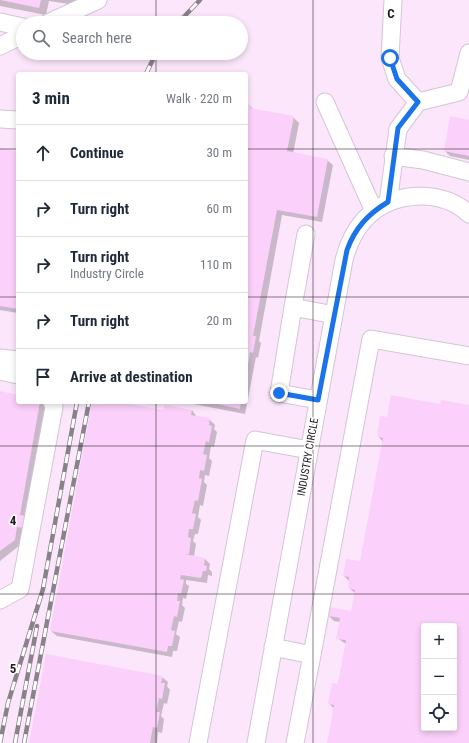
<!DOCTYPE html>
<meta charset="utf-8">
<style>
:root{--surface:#fff;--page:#f6f6f7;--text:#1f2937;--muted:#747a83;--line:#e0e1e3}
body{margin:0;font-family:"Roboto Condensed",sans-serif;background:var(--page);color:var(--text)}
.controls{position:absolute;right:12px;bottom:12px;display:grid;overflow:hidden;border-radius:4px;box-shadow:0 2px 6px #0003}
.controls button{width:36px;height:36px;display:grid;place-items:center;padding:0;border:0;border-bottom:1px solid var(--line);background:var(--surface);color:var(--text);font:20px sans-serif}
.stop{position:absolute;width:12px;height:12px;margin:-9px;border:3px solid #1a73e8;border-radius:50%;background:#fff}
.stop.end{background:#1a73e8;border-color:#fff;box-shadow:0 1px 4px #0008}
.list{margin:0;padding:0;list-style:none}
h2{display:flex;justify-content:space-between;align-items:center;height:52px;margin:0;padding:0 16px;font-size:17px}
h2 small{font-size:13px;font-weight:400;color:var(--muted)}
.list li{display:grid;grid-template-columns:26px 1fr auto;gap:12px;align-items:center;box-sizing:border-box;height:56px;padding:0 16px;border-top:1px solid var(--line)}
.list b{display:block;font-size:15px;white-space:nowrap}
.list p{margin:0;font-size:13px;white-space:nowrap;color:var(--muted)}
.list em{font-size:13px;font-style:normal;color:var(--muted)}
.icon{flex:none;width:22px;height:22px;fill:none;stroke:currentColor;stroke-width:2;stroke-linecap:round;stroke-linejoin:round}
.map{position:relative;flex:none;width:469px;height:743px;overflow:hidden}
.search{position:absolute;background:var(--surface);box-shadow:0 2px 6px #0003;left:16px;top:16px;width:232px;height:44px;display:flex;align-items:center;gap:10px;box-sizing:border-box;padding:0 14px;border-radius:22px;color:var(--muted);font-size:15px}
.panel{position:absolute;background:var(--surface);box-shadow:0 2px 6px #0003;left:16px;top:72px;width:232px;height:332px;border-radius:4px}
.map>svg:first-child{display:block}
.built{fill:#fce6fb;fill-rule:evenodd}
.shadow{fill:#0003;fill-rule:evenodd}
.building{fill:#fbd0fa;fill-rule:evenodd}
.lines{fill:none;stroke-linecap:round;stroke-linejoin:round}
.minor-casing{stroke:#d4c5d4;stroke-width:19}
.minor{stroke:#fff;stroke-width:17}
.rail-casing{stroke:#8a828a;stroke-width:4.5}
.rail{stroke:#fff;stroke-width:3;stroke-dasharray:9;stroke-linecap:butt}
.route{stroke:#1a73e8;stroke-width:5}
.grid{fill:none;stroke:#201a20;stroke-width:1;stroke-opacity:0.55}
.labels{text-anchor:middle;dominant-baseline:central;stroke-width:3;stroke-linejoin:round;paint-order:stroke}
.street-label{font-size:11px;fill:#201a20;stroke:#fff}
.grid-label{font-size:13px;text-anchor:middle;font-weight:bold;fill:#201a20;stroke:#fff;stroke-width:3;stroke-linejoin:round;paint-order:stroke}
</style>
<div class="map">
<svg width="469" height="743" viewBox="0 0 469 743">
<rect width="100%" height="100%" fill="#fdf4fd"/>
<path class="built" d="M0,0H469V743H0ZM23,23H241V53H23ZM18,74H246V402H18ZM424,626H454V728H424Z"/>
<path class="shadow" d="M0,0H79L69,4L49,1L46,15L0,6Z
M246,105L250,106L254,110L293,117L299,123L293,154L327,160L333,165L322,222L282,215L259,341L261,343L258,358L256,357L245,414L183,402H246Z
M469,121V160L450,156L445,151Z
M0,149L18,152V313L0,310Z
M0,392L18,396V402H42L46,405L20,545L0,561Z
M93,402H112L164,411L192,410L197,417L209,419L215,425L214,429L217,432L214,447L211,446L209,458L212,461L209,476L205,475L204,482L207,485L203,506L200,505L198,517L201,520L198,534H195L193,541L196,544L194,557L205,559L210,564L209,569L212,572V576L208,575L207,583L186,580V584L189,586L186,599L183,598L182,605L185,608L182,622L179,621L176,634L180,637L177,651H173L172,657L57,636L51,631Z
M441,405L469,406V743H328L334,709L329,703L338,685L346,644L337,638L340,622L334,621L329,616L352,612L355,593L349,588V581L344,576L361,563L383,442L378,436L388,418ZM424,626H454V728H424Z
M162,677L168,682L167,686L170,690L167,704L164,703L161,716L164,719L162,733L158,732L157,743H31Z"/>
<path class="building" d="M0,0H41L39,8Z
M246,104L251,105L250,108L294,116L287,151L328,159L317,217L277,210L253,336H256L253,353L250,352L247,372Z
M450,116L469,120V156L444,151Z
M0,148L18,151V309L0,306Z
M0,391L18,395V402H40L20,515L27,516L25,528L17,527L15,540L0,551Z
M391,395L440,404L441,400L469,405V743H327L334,705L328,704L332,683L338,684L346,640L336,639L340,618L328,616L329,607L351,611L355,590L348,588L349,577L343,576L346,559L360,561L383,438L377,437L380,416L387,417ZM424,626H454V728H424Z
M92,402H118L163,410L165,405L192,410L191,415L210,418L209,425L212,426L209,442L206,441L203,454L207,455L204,471L200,470L199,478L202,479L198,501L195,500L192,513L196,514L193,529H189L188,537L191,538L189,554H185L205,558L204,565L207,566L206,571H203L201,578L181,575L180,579L184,580L181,594L178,593L177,601H180L177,617L174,616L171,630L175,631L172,646H168L167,652L50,631Z
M208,402H241L240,409Z
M46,654L163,676L161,683H165L162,699L159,698L156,712H160L157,728L153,727L150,743H29Z"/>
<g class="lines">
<defs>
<path id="minor" d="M393,0L390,58L397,79L418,102
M0,22L23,27
M48,23L98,0
M0,46L23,35
M325,102L374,211
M0,119L18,120
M393,156L423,160L469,172
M388,203L398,129L418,102L459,92L469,53
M306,234L293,307L334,315
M293,307L279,393L318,400
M0,358L18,360
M0,371L18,375
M0,600L20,589L54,407L52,402
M273,647L312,655L295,743
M312,655L371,339L469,356
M198,743L255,440L309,450
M256,743L344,260C348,244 354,231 365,219C391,191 441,188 469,214"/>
</defs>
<use href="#minor" class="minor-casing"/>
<use href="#minor" class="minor"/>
<defs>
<path id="rail" d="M178,23L200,0
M146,74L156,53
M0,743L8,703L43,589L77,402
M15,743L37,626
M24,743L89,402"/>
</defs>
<use href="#rail" class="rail-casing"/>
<use href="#rail" class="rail"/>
</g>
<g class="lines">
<path class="route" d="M279,393L318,400L347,250C355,228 368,214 388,202L398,128L418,102L397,79L390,58"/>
</g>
<path class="grid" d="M156,0V23M313,0V743M156,53V74M0,149H18M246,149H469M0,297H18M246,297H469M156,402V743M0,446H469M0,594H469"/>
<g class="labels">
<g class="street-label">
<text transform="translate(308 457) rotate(-80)">INDUSTRY CIRCLE</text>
</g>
</g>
<g class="grid-label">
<text x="391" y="18">C</text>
<text x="13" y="525">4</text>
<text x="13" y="673">5</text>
</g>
</svg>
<div class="controls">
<button>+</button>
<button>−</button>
<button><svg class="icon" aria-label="locate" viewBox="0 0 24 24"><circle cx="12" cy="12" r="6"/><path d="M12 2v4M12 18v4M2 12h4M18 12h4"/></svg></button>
</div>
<div class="stop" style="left:390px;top:58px"></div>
<div class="stop end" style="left:279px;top:393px"></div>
<div class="search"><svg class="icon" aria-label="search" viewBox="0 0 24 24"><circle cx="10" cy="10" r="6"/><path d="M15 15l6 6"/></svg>Search here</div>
<section class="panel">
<h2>3 min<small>Walk · 220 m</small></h2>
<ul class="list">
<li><svg class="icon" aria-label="ahead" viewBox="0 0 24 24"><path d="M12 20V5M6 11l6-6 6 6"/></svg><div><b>Continue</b></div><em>30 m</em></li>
<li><svg class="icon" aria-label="right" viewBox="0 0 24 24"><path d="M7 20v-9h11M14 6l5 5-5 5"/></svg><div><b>Turn right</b></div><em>60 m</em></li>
<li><svg class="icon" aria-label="right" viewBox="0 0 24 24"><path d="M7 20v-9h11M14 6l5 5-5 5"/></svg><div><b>Turn right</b><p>Industry Circle</p></div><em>110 m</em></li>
<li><svg class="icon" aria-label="right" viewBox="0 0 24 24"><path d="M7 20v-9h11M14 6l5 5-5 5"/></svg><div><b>Turn right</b></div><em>20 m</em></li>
<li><svg class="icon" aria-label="arrive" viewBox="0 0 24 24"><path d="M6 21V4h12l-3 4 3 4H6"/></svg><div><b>Arrive at destination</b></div></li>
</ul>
</section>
</div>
